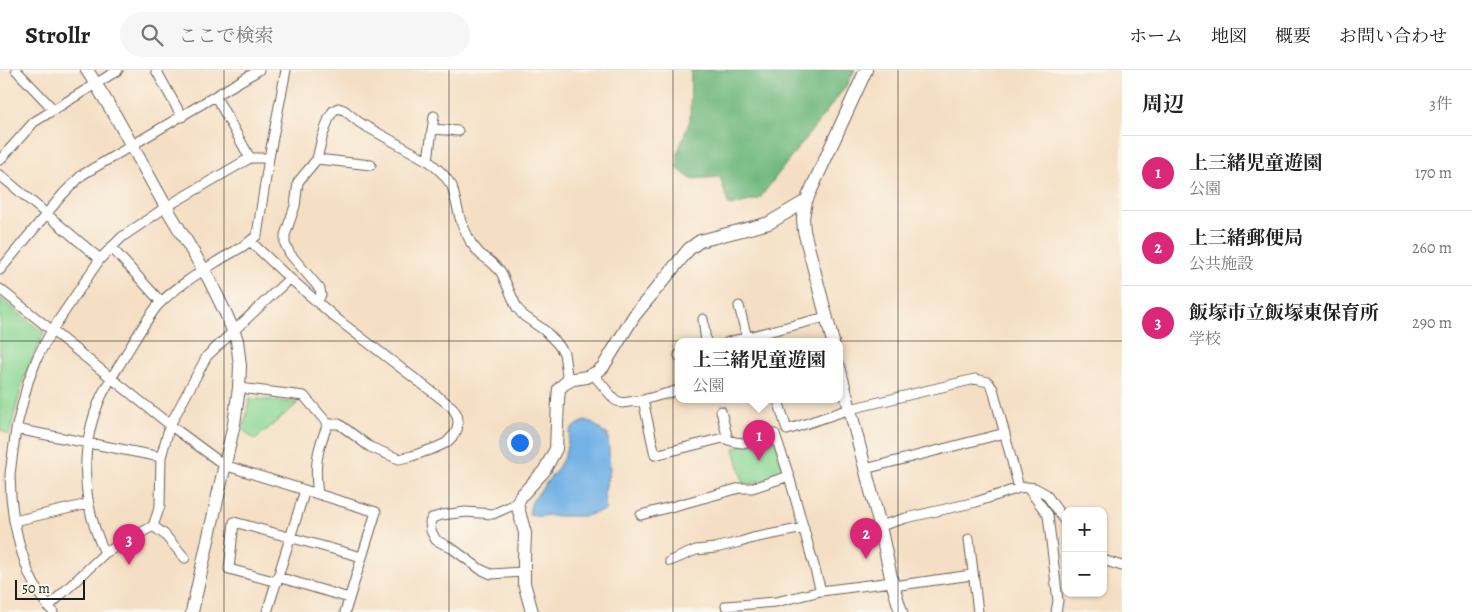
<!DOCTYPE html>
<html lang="ja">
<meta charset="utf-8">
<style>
:root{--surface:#fff;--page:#f6f6f6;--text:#222;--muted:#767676;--line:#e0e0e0;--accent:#db2777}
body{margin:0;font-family:Alegreya,"Noto Serif JP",serif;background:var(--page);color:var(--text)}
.controls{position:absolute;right:15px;bottom:15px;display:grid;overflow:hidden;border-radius:10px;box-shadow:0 1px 4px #0004}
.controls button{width:45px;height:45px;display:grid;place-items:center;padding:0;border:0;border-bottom:1px solid var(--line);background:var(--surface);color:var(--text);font:25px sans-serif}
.scale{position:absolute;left:15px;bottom:12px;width:70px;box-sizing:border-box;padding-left:5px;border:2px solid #1c1c1c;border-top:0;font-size:14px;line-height:18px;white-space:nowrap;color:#1c1c1c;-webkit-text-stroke:4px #fbf7ec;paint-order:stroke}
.you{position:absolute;left:519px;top:372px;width:18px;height:18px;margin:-12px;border:4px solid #fff;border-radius:50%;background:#1a73e8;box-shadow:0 0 0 8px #1a73e833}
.badge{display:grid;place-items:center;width:32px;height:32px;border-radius:50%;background:var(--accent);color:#fff;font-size:16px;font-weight:700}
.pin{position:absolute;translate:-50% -41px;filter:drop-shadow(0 1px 2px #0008)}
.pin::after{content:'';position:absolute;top:26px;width:18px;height:15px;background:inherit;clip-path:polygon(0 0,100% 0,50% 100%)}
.popup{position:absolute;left:675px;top:268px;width:168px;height:65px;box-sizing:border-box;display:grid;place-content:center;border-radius:10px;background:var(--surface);filter:drop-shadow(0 1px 4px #0005);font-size:16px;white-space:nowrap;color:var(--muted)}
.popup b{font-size:19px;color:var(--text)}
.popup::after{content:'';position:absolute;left:50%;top:100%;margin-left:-10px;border:10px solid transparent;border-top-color:var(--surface)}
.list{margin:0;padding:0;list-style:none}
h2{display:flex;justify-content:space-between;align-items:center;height:65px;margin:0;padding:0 20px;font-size:21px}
h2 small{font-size:16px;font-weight:400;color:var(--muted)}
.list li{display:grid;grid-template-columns:32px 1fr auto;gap:15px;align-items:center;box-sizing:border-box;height:75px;padding:0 20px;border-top:1px solid var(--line)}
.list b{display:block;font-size:19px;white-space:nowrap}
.list p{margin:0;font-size:16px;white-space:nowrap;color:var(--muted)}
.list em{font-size:16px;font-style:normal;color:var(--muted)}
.icon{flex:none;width:28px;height:28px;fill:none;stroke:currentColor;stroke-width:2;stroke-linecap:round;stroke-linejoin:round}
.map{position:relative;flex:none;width:1122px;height:542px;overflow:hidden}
header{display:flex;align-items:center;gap:30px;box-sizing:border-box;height:70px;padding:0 25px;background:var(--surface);border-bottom:1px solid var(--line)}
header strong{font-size:24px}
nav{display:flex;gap:28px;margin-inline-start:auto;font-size:18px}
.search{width:350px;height:45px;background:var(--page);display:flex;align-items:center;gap:12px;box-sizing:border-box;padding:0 18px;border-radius:28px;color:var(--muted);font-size:19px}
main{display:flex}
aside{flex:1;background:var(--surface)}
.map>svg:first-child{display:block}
.green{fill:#8ad795;stroke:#537a58}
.forest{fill:#6fb87e;stroke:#466a4d}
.water{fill:#73b2e6;stroke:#486781}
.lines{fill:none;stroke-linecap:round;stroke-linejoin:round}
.street-casing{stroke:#686057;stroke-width:11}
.secondary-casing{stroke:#686057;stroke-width:14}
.street{stroke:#fff;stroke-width:9}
.secondary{stroke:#fff;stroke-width:12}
.grid{fill:none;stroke:#1c1c1c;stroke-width:1;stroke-opacity:0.55}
</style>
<header>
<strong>Strollr</strong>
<div class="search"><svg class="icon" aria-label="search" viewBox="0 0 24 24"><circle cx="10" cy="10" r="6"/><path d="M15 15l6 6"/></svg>ここで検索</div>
<nav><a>ホーム</a><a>地図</a><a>概要</a><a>お問い合わせ</a></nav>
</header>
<main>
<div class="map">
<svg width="1122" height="542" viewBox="0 0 1122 542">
<rect width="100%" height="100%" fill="#fbf7ec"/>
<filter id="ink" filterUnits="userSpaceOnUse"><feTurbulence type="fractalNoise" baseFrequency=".02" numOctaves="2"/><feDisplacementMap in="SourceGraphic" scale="10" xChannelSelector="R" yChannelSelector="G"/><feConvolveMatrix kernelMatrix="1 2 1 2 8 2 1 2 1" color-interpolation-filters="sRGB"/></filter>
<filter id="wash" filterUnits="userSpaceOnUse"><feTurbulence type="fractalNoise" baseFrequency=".0096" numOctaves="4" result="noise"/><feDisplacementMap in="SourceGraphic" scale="20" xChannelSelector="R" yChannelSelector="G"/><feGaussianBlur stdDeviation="1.12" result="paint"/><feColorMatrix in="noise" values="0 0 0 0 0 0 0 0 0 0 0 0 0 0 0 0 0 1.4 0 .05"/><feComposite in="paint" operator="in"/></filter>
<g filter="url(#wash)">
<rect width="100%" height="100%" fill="#f5dfc4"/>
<path class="green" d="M0,228L44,263L24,307L9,365L0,360Z
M250,328L298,333L255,370L243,360Z
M774,367L785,404L744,416L734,378Z"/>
<path class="forest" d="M691,0H855L846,16L759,129L729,136L720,107L691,109L678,99V82L690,50Z"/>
<path class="water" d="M584,351L592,352L604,363L608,364L610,399L604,424L606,440L585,446H551L547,445L540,447L529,444L531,434L533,430L558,398L565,385L570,362L572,358Z"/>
</g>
<g filter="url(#ink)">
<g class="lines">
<defs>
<path id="street" d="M16,0L53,39
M156,0L182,47
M216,27L250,88
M432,59L458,61
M317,89L371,95
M0,90L34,52L118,0
M428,90L434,46
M0,105L100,189
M111,177L161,232
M0,200L63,124L82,105L259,0
M0,219L170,355L224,395L376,442L345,542
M317,232L321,225L320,219L290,184L285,174V165L295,136L298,112L317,89L322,68L329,48L333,41L338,38L344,40L360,53L430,92L443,104L452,116L461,152L471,173L480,184L491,192L501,202L517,238L524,246L544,260L557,273L564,283L568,312
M739,236L747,268
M703,249L706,272
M728,272L826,247
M679,286V285
M593,304L615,330L622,333L643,330L655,385L723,368L735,372L743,373L775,364L789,406L821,521L892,512
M239,318L304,326L328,354H339L370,377L399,389L412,386L435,378L446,373L453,366L457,360L458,352L457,345L452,337L337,249L285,204L250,171
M643,330L679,320
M778,330L787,360L850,339L975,309L988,312L993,319L1019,418
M721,341L728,370
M16,359L161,387
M865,399L1005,363
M1027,417L1048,445L1058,531L1056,542
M318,424C314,397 317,379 328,354
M517,434L511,436L493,444L466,442L442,445L432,448L430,452L431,461L436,470L453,479L480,499L491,504L524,502
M641,445L740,418H752L789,406
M14,451L88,434
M153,456L164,464L185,488
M880,456L906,448L976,432L1019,418L1027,417L1035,418L1046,424L1066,453
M969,469L978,542
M105,483C81,434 79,377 101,327C108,312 118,298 126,284C136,268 146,250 158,235C176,217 199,203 221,189C233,182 248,175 257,165L269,88L286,0
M1103,490L1122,496
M670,491L696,480L715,478L740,472L753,468L804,458
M278,507L349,528
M277,512L229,499L234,452L362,487
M893,516L972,505
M726,536L776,532L821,521
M48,537L105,483L153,456L160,436L161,387L170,355L207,286L290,208
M53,542L39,524L29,504L20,477L14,451L11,427L10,404L16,359L28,312L38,286L52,260L100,189L122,167L166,137L250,88H269
M267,542L305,420"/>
<path id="secondary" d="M87,0L116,47L166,137L209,209L226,244L237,270L240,296L239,318L234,354L192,542
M806,131L803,148L804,161L833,272
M839,297L880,456L892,512L901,542
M532,542L524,513V490L525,463L517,434L521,426L544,401L556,379L558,330L559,319L564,314L573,309L587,307L597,302L603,297L634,246L689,179L700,171L769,153L806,131L866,0"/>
</defs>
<use href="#street" class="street-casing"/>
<use href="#secondary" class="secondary-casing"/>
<use href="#street" class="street"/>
<use href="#secondary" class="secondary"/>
</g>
</g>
<path class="grid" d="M224,0V542M449,0V542M673,0V542M898,0V542M0,271H1122"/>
</svg>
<div class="controls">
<button>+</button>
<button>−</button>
</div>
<div class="scale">50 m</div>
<div class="you"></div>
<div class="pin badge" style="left:759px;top:391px">1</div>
<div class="popup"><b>上三緒児童遊園</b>公園</div>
<div class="pin badge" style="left:866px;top:489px">2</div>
<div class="pin badge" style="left:129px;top:495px">3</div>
</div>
<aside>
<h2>周辺<small>3件</small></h2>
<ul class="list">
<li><span class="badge">1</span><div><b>上三緒児童遊園</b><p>公園</p></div><em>170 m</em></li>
<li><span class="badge">2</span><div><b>上三緒郵便局</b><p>公共施設</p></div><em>260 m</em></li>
<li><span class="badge">3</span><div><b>飯塚市立飯塚東保育所</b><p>学校</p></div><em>290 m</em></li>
</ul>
</aside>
</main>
